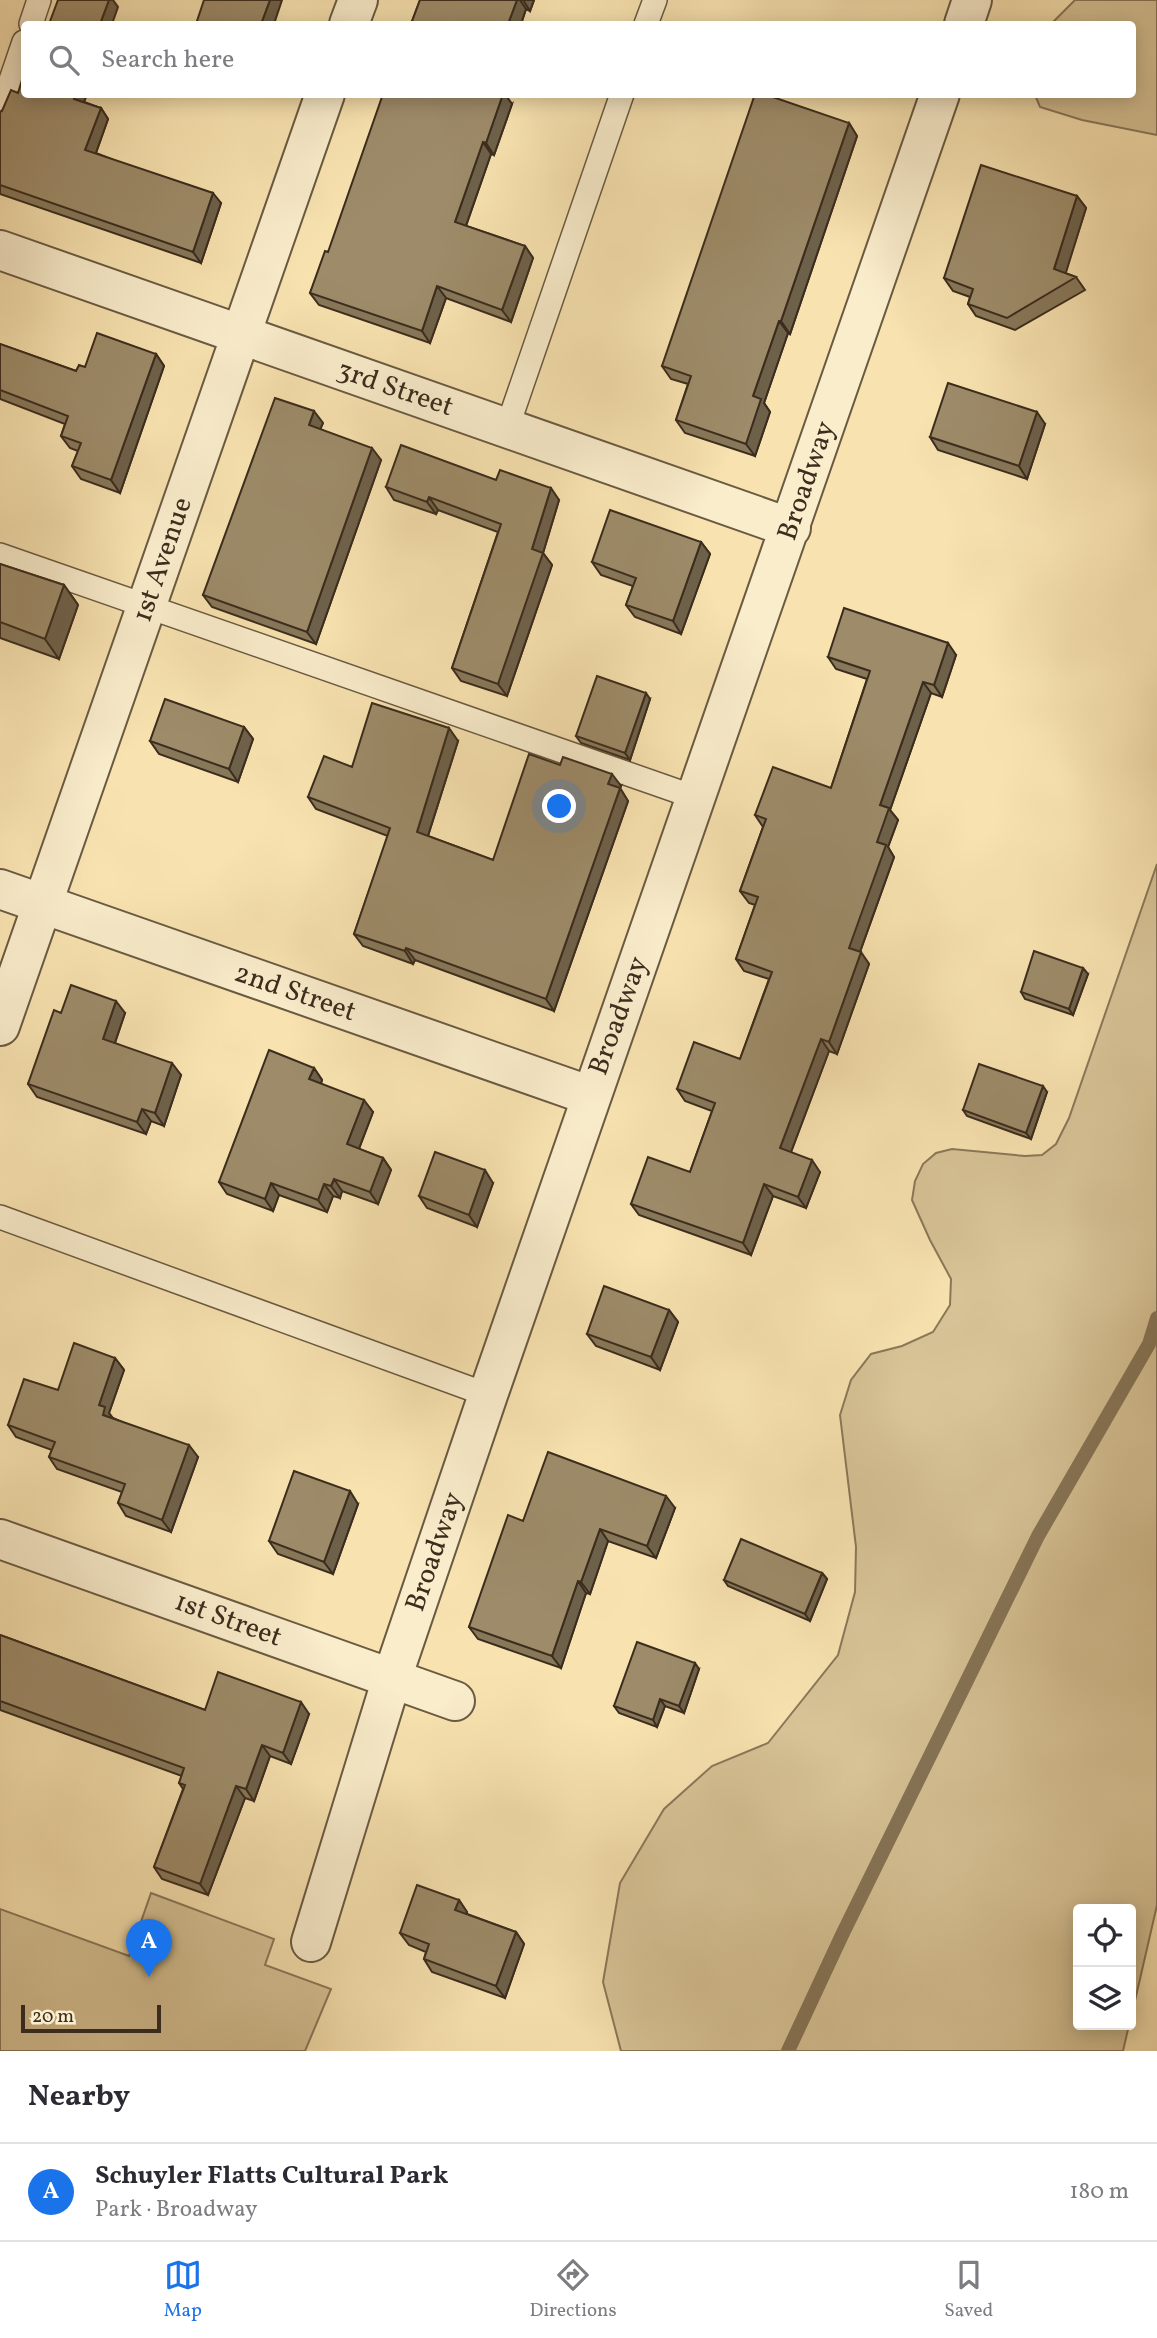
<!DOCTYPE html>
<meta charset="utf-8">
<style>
:root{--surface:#fff;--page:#f7f7f7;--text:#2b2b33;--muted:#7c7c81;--line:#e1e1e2;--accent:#1a73e8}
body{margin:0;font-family:Vollkorn,serif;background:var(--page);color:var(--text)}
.controls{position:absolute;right:21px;bottom:21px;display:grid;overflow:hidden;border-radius:7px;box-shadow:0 4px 18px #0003}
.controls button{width:63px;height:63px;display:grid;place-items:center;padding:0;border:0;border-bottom:2px solid var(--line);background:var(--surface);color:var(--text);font:35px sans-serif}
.scale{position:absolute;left:21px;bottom:18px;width:140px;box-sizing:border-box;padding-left:7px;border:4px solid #3b2c1d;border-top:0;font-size:19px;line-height:24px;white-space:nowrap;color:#3b2c1d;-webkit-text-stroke:5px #faedcc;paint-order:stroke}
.you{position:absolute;left:560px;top:807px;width:24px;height:24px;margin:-18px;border:5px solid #fff;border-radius:50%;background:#1a73e8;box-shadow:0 0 0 10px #1a73e833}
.badge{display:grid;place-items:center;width:46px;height:46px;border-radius:50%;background:var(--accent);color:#fff;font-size:23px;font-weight:700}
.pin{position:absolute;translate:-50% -58px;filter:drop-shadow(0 2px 4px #0008)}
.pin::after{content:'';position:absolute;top:37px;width:24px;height:21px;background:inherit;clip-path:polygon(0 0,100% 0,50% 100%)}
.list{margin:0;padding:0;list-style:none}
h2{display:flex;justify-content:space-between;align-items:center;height:91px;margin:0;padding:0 28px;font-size:30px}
h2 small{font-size:23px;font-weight:400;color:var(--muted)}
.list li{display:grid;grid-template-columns:46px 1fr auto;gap:21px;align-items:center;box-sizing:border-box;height:98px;padding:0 28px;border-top:2px solid var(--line)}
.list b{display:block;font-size:26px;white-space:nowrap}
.list p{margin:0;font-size:23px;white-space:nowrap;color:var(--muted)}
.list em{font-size:23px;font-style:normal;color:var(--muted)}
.icon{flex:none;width:38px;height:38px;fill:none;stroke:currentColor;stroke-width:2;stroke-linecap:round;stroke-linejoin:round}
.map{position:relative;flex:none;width:1157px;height:2051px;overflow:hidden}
.search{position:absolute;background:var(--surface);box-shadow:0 4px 18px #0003;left:21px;right:21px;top:21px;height:77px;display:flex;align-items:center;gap:18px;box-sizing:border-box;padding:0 24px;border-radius:7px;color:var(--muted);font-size:26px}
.sheet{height:189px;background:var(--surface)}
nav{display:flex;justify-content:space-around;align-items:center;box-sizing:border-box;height:98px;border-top:2px solid var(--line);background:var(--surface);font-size:19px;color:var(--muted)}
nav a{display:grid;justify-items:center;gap:4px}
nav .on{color:var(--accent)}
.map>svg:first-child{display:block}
.green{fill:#d8c497;stroke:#8a785a;stroke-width:2}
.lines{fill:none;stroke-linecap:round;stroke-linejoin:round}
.stream{stroke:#867557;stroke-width:14}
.service-casing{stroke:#6a5a42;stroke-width:26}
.minor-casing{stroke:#6a5a42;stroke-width:42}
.service{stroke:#faedcc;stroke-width:23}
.minor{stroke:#faedcc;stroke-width:38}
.wall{fill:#87785a;stroke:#3b2c1d;stroke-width:2}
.shaded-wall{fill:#6e614a;stroke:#3b2c1d;stroke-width:2}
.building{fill:#9d8b69;stroke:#3b2c1d;stroke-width:2}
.labels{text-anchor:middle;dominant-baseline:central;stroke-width:5;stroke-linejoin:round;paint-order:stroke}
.street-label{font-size:28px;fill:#3b2c1d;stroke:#faedcc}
</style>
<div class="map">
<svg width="1157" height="2051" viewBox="0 0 1157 2051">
<rect width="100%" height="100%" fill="#f8e3b0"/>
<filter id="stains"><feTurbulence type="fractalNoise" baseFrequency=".00286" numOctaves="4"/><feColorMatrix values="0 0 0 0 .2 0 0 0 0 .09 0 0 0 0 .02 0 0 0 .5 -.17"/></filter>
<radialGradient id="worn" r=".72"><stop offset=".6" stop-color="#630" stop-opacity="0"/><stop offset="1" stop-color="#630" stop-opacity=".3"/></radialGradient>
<path class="green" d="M1075,0H1157V135L1082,120L1040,107L1035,95L1132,94V24H1051Z
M1157,864V1905L1131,2018V1909H1078V2025H1129L1123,2051H621L603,1982L620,1883L664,1809L712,1766L768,1743L838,1655L855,1592L856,1547L840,1415L851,1380L871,1354L902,1346L933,1332L950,1305L951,1279L930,1240L912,1200L915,1181L923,1164L936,1153L952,1149L1025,1156L1042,1155L1056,1144L1069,1118Z
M151,1893L274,1939L265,1965L331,1989L305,2051H0V1909L129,1956Z"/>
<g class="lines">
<path class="stream" d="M788,2051L842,1935L1038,1536L1149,1344L1157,1318"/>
<defs>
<path id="service" d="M31,24L39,0
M646,24L655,0
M0,112L24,42
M507,428L622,94
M0,555L697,798
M0,1217L488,1395"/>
<path id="minor" d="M349,24L358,0
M964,24L972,0
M0,250L791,528
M0,889L591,1096
M0,1026L325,94
M0,1539L455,1701
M311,1942L392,1678L488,1395L940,94"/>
</defs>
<use href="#service" class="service-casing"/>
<use href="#minor" class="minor-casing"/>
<use href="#service" class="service"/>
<use href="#minor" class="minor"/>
</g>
<path class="wall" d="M420,0H534L530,11L526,9L521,24H411Z
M24,94H87L84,102L101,108L108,119L96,153L221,203L201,263L0,194V112Z
M512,104L494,155L491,154L466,226L525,246L533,258L511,322L446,298L430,343L319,305L310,293L328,252Z
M849,123L857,136L790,334L788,333L764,403L770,412L755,456L685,433L676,420L688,384L671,379L662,366Z
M1077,196L1086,208L1065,273L1076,277L1085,290L1015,330L976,316L968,304L970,297L953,291L944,278Z
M0,344L76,371L85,367L156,354L164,366L120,493L81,479L72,466L78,451L70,448L61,436L65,424L0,399Z
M323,423L320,429L381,460L316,644L212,607L203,595Z
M1045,424L1027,479L938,450L930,437Z
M496,480L559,500L543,553L552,565L507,696L461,681L452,668L498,532L438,510L436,514L394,500L386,487Z
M701,542L710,554L681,634L635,617L626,605L633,586L601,575L592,562Z
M0,564L64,585L78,605L59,659L0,638Z
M956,655L942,697L931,693L890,810L898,820L888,847L894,857L860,952L869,964L837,1054L829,1051L791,1152L820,1172L806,1208L773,1196L751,1255L639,1215L631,1204L690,1172L712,1111L685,1101L677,1089L740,1059L769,979L744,971L736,959L755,905L749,903L740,891L763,827L755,815L831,788L867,679L836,669L828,657Z
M650,699L630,760L581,743L576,736Z
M244,727L253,739L238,782L159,754L150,741Z
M458,741L428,836L493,860L621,786L620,788L628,801L554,1011L415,960L413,964L363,946L354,934L388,836L316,809L308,797L352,767Z
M1088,974L1073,1015L1025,999L1021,992Z
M61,1013H125L115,1043L181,1075L164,1126L151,1121L146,1134L37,1097L28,1084Z
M314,1068L322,1080L321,1084L373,1112L359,1149L383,1158L391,1170L378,1204L342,1191L340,1198L333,1196L327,1212L279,1195L273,1211L227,1194L219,1182Z
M1047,1092L1031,1139L967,1116L963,1110Z
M493,1183L477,1227L427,1208L419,1196Z
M669,1310L678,1322L660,1370L596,1346L587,1334Z
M115,1358L124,1370L109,1413L113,1418L198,1457L171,1532L126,1516L118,1503L122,1492L57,1469L49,1457L52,1450L16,1437L8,1425L58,1390Z
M358,1504L333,1574L278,1554L269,1541Z
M675,1508L656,1558L608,1541L590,1594L586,1593L561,1668L478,1639L469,1627L523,1521Z
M822,1573L827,1579L810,1621L728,1586L724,1580Z
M0,1635L205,1710L309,1714L291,1764L270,1756L254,1801L245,1798L208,1895L162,1879L154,1867L183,1789L179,1783L182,1776L0,1710Z
M699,1669L684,1713L665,1706L657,1727L619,1713L614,1706Z
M459,1900L467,1912V1914L516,1932L524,1944L505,1998L432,1972L424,1959L426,1952L409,1945L400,1933Z"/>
<path class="shaded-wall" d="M109,0H113L118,7L112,24H100Z
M270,0H282L274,24H261Z
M517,0H520L526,9L521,24H508Z
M523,0H534L530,11Z
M75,94H87L81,110L74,99Z
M503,94H505L512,104L494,155L486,143Z
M101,108L108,119L93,161L85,150Z
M849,123L857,136L790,334L781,321Z
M483,142L491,154L463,234L455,222Z
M213,193L221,203L201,263L193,252Z
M1077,196L1086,208L1063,282L1054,269Z
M525,246L533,258L511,322L502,310Z
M437,286L446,298L430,343L422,331Z
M779,321L788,333L764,403L770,412L755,456L746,444L753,396Z
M156,354L164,366L120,493L111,480Z
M314,411L323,423L317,437L309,425Z
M1037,412L1045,424L1027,479L1019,466Z
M372,448L381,460L316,644L307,632Z
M551,488L559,500L543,553L552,565L507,696L498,684L532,549Z
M429,497L438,510L436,514L427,502Z
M701,542L710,554L681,634L673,621Z
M64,585L78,605L59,659L45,639Z
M948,643L956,655L942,697L934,685Z
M923,682L931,693L890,810L898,820L888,847L894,857L857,960L849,948L877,842L880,805Z
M646,693L650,699L630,760L625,753Z
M244,727L253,739L238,782L229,769Z
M449,728L458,741L425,845L417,832Z
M612,774L621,786L617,797L608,784Z
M620,788L628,801L554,1011L546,999Z
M406,948L415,960L413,964L405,951Z
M861,952L869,964L837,1054L829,1042Z
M1083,968L1088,974L1073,1015L1069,1009Z
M116,1001L125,1013L112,1051L103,1039Z
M821,1039L829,1051L788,1160L780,1148Z
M172,1063L181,1075L164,1126L155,1113Z
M314,1068L322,1080L318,1091L309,1079Z
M1043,1086L1047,1092L1031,1139L1026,1133Z
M364,1100L373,1112L356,1156L347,1144Z
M142,1109L151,1121L146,1134L137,1122Z
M383,1158L391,1170L378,1204L370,1192Z
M812,1160L820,1172L806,1208L798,1197Z
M485,1170L493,1183L477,1227L469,1215Z
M334,1179L342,1191L340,1198L331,1186Z
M271,1183L279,1195L273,1211L265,1199Z
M324,1184L333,1196L327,1212L318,1200Z
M764,1184L773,1196L751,1255L743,1243Z
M669,1310L678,1322L660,1370L651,1357Z
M115,1358L124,1370L109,1413L114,1420L103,1415L99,1405Z
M189,1445L198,1457L171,1532L162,1520Z
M350,1491L358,1504L333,1574L324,1562Z
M666,1496L675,1508L656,1558L647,1546Z
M600,1529L608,1541L590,1594L581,1582Z
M822,1573L827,1579L810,1621L805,1614Z
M578,1581L586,1593L561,1668L552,1656Z
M695,1663L699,1669L684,1713L679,1706Z
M660,1699L665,1706L657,1727L653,1720Z
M301,1702L309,1714L291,1764L283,1753Z
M262,1745L270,1756L254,1801L246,1789Z
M236,1786L245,1798L208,1895L200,1884Z
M459,1900L467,1912L463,1922L455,1910Z
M516,1932L524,1944L505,1998L496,1986Z"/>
<path class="building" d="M58,0H109L100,24H49Z
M204,0H270L261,24H196Z
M420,0H517L508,24H411Z
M22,80L24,81V94H75L74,99L101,108L85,150L213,193L193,252L0,185V112L2,111L11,90L18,93Z
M383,94H503L486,143L483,142L455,222L525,246L502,310L437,286L422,331L310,293L325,251L328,252Z
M755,94H764L849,123L781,321H779L753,396L761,399L746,444L676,420L691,376L662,366Z
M981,165L1077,196L1054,269L1076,277L1007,318L968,304L973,289L944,278Z
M97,333L156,354L111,480L72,466L81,443L61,436L68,416L0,390V344L76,371L79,365L85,367Z
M948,383L1037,412L1019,466L930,437Z
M275,398L314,411L309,425L372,448L307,632L203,595Z
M401,445L496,480L500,470L551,488L532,549L543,553L498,684L452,668L501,524L429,497L427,502L386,487Z
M610,510L701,542L673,621L626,605L636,578L592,562Z
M0,564L64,585L45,639L0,622Z
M844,608L948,643L934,685L923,682L880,805L889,808L877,842L886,845L849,948L861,952L829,1042L821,1039L780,1148L812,1160L798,1197L764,1184L743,1243L631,1204L648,1157L690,1172L715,1103L677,1089L694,1042L740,1059L772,972L736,959L758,897L740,891L766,819L755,815L773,767L831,788L870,671L828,657Z
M597,676L646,693L625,753L576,736Z
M165,699L244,727L229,769L150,741Z
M372,703L449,728L417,832L493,860L529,754L560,765L563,757L612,774L608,784L620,788L546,999L406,948L405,951L354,934L390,828L308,797L324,756L352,767Z
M1034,951L1083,968L1069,1009L1021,992Z
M71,985L116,1001L103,1039L172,1063L155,1113L142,1109L137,1122L28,1084L54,1010L61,1013Z
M269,1050L314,1068L309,1079L364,1100L347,1144L383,1158L370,1192L334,1179L331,1186L324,1184L318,1200L271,1183L265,1199L219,1182Z
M979,1064L1043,1086L1026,1133L963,1110Z
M435,1152L485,1170L469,1215L419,1196Z
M604,1286L669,1310L651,1357L587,1334Z
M74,1343L115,1358L99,1405L105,1407L103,1415L189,1445L162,1520L118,1503L125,1484L49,1457L55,1442L8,1425L24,1379L58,1390Z
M548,1452L666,1496L647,1546L600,1529L581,1582L578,1581L552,1656L469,1627L508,1515L523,1521Z
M294,1471L350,1491L324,1562L269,1541Z
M741,1539L822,1573L805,1614L724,1580Z
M0,1635L205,1710L218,1672L301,1702L283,1753L262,1745L246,1789L236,1786L200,1884L154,1867L185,1785L179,1783L184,1768L0,1701Z
M637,1642L695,1663L679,1706L660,1699L653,1720L614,1706Z
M417,1885L459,1900L455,1910L516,1932L496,1986L424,1959L429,1944L400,1933Z"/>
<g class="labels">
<g class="street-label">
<text transform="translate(395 389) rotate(19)">3rd Street</text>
<text transform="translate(807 481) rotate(-71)">Broadway</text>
<text transform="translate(163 560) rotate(-71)">1st Avenue</text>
<text transform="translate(295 993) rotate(19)">2nd Street</text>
<text transform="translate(619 1016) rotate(-70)">Broadway</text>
<text transform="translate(435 1552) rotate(-71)">Broadway</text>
<text transform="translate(228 1620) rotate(20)">1st Street</text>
</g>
</g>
<rect width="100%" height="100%" filter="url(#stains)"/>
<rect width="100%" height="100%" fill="url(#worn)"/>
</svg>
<div class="controls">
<button><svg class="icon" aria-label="locate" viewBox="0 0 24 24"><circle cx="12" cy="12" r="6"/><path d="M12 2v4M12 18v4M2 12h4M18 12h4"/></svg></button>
<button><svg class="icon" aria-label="layers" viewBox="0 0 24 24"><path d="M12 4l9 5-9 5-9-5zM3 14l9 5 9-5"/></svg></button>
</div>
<div class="scale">20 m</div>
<div class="you"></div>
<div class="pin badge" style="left:149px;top:1977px">A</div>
<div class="search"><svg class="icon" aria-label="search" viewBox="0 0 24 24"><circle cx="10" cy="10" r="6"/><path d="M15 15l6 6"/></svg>Search here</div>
</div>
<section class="sheet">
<h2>Nearby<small></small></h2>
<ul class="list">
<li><span class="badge">A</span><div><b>Schuyler Flatts Cultural Park</b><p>Park · Broadway</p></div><em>180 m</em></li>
</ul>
</section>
<nav>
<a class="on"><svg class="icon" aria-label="map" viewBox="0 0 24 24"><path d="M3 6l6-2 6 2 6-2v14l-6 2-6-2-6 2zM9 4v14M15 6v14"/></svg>Map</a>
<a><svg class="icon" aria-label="directions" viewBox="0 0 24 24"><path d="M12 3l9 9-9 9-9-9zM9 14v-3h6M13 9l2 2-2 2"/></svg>Directions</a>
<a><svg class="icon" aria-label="saved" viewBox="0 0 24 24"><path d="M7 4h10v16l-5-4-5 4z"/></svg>Saved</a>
</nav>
